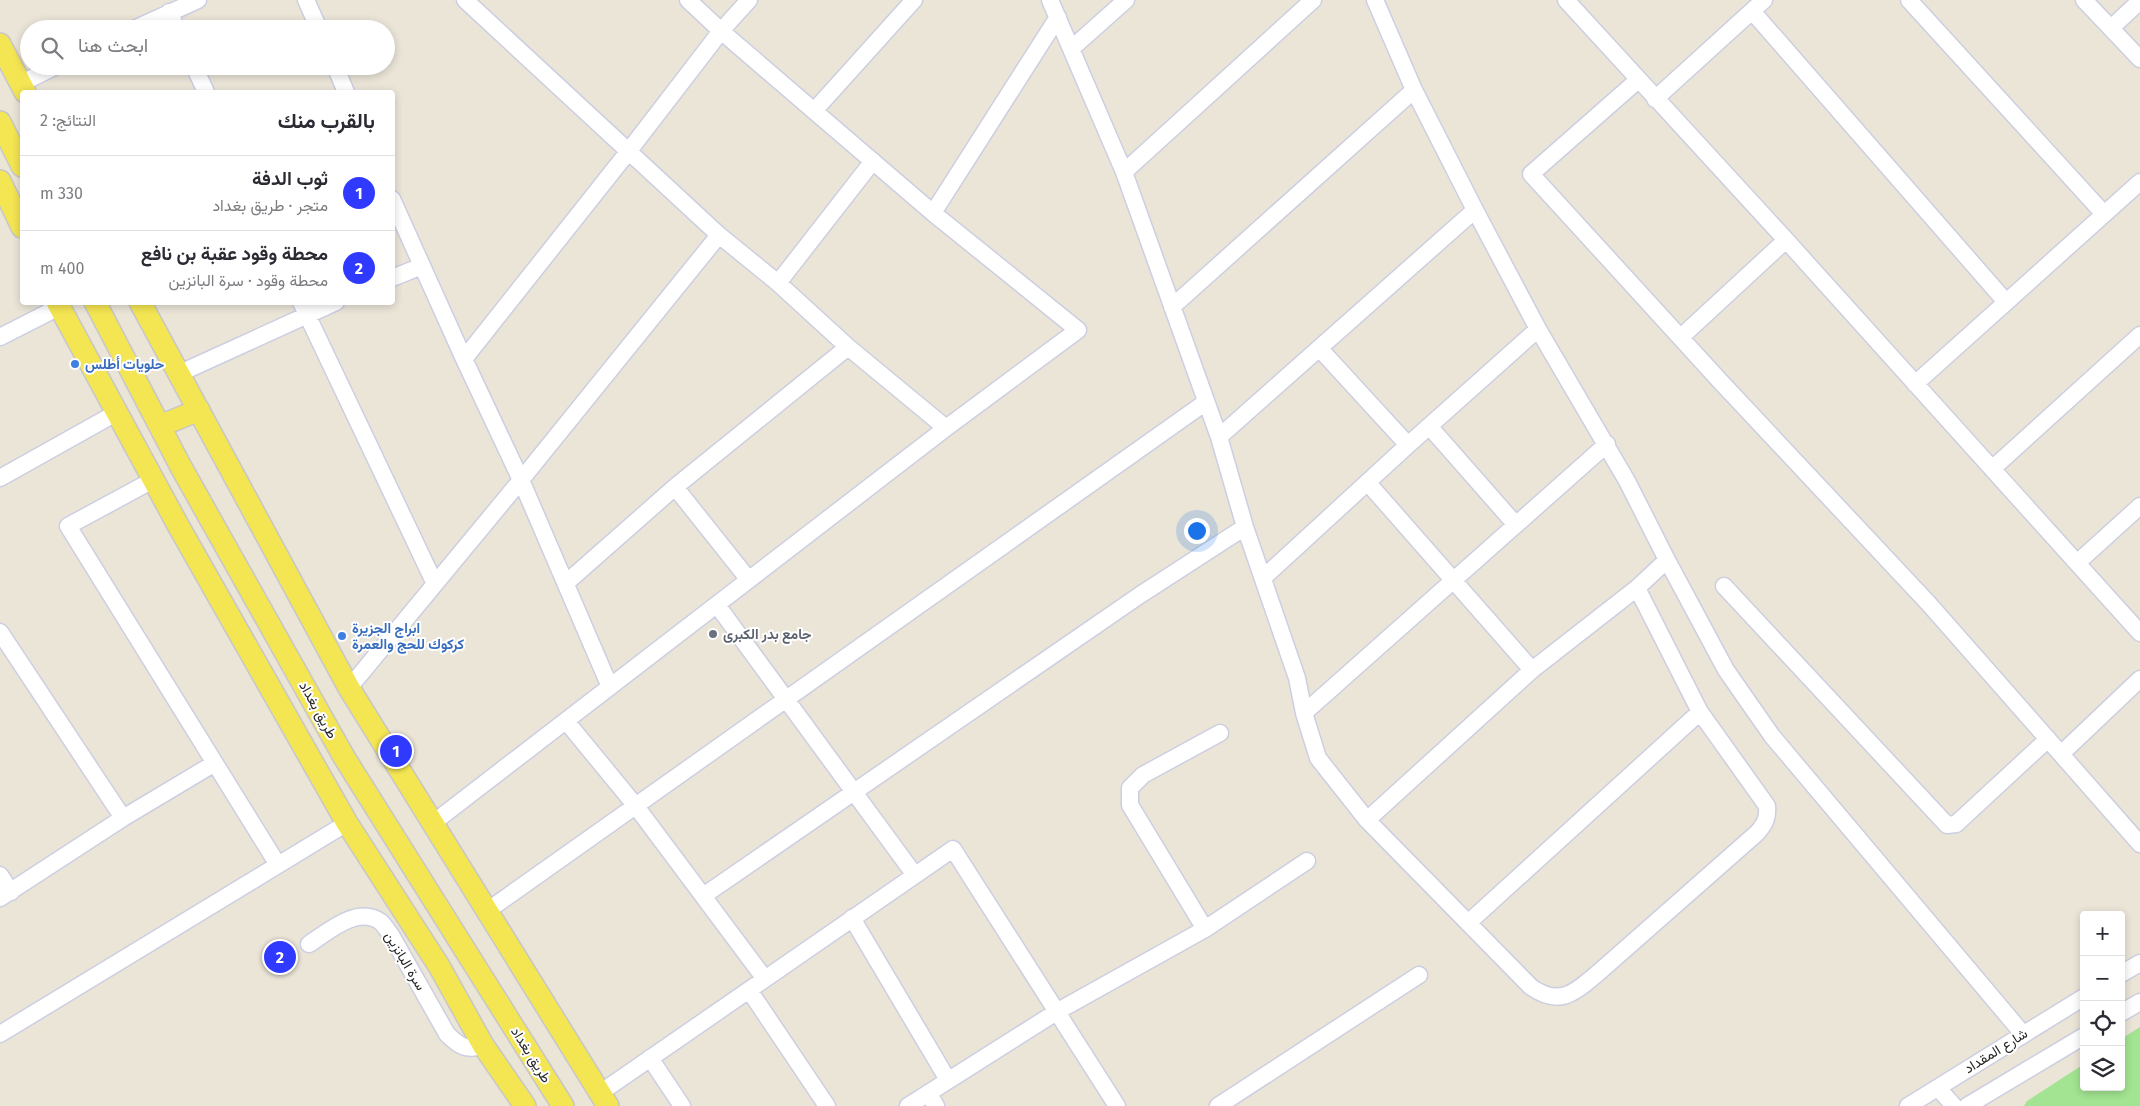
<!DOCTYPE html>
<html lang="ar">
<meta charset="utf-8">
<style>
:root{--surface:#fff;--page:#f2f2f3;--text:#2b2b33;--muted:#7c7c81;--line:#e1e1e2;--accent:#303aff}
body{margin:0;font-family:"Fira Sans",Vazirmatn,sans-serif;background:var(--page);color:var(--text);direction:rtl}
.controls{position:absolute;right:15px;bottom:15px;display:grid;overflow:hidden;border-radius:5px;box-shadow:0 2px 8px #0003}
.controls button{width:45px;height:45px;display:grid;place-items:center;padding:0;border:0;border-bottom:1px solid var(--line);background:var(--surface);color:var(--text);font:25px sans-serif}
.you{position:absolute;left:1196px;top:530px;width:18px;height:18px;margin:-12px;border:4px solid #fff;border-radius:50%;background:#1a73e8;box-shadow:0 0 0 8px #1a73e833}
.badge{display:grid;place-items:center;width:32px;height:32px;border-radius:50%;background:var(--accent);color:#fff;font-size:16px;font-weight:700}
.pin{position:absolute;translate:-50% -50%;border:2px solid #fff;box-shadow:0 1px 5px #0006}
.list{margin:0;padding:0;list-style:none}
h2{display:flex;justify-content:space-between;align-items:center;height:65px;margin:0;padding:0 20px;font-size:21px}
h2 small{font-size:16px;font-weight:400;color:var(--muted)}
.list li{display:grid;grid-template-columns:32px 1fr auto;gap:15px;align-items:center;box-sizing:border-box;height:75px;padding:0 20px;border-top:1px solid var(--line)}
.list b{display:block;font-size:19px;white-space:nowrap}
.list p{margin:0;font-size:16px;white-space:nowrap;color:var(--muted)}
.list em{font-size:16px;font-style:normal;color:var(--muted)}
.icon{flex:none;width:28px;height:28px;fill:none;stroke:currentColor;stroke-width:2;stroke-linecap:round;stroke-linejoin:round}
.map{position:relative;flex:none;width:2140px;height:1106px;overflow:hidden;direction:ltr}
.search{position:absolute;background:var(--surface);box-shadow:0 2px 8px #0003;left:20px;top:20px;width:375px;height:55px;display:flex;align-items:center;gap:12px;box-sizing:border-box;padding:0 18px;border-radius:28px;color:var(--muted);font-size:19px}
.panel{position:absolute;background:var(--surface);box-shadow:0 2px 8px #0003;left:20px;top:90px;width:375px;height:215px;border-radius:5px;direction:rtl}
.map>svg:first-child{display:block}
.green{fill:#a2e491}
.lines{fill:none;stroke-linecap:round;stroke-linejoin:round}
.minor-casing{stroke:#cdcee1;stroke-width:19}
.major-casing{stroke:#c7c7c7;stroke-width:24}
.minor{stroke:#fff;stroke-width:16}
.major{stroke:#f4e553;stroke-width:21}
.shop-dot{fill:#3f7fe0;stroke:#fff;stroke-width:2}
.worship-dot{fill:#6b7280;stroke:#fff;stroke-width:2}
.labels{text-anchor:middle;dominant-baseline:central;stroke-width:4;stroke-linejoin:round;paint-order:stroke}
.shop-label{font-size:14px;font-weight:bold;fill:#366cbe;stroke:#fff;text-anchor:start}
.worship-label{font-size:14px;font-weight:bold;fill:#5b616d;stroke:#fff;text-anchor:start}
.street-label{font-size:14px;fill:#272727;stroke:#fff}
</style>
<div class="map">
<svg width="2140" height="1106" viewBox="0 0 2140 1106">
<rect width="100%" height="100%" fill="#ebe5d8"/>
<path class="green" d="M2140,1027V1106H2024L2027,1101L2084,1064V1087H2121V1039Z"/>
<g class="lines">
<defs>
<path id="minor" d="M306,0L319,29
M465,0L719,235L778,283L848,347L946,428
M1050,0L1124,172L1219,437L1245,527L1297,678L1304,713L1318,758L1367,820L1531,987C1560,1007 1574,993 1598,973L1757,833C1765,824 1768,818 1767,806L1700,712L1637,588
M1375,0L1414,90L1475,210L1538,329L1627,481L1667,560L1726,670L1772,736L2023,1034
M1566,0L1786,240L2140,633
M1909,0L2104,214
M2084,0L2140,59
M1752,11L2006,302
M169,12L177,29
M2111,28L2140,1
M134,29L198,0
M1071,49L1126,0
M194,66L206,92
M335,66L346,92
M1638,80L1531,174L1720,381L1929,604L2140,844
M20,84L56,66
M1655,99L1764,0
M814,111L914,0
M1124,172L1313,0
M392,199L464,359L521,480L610,687
M933,213L1058,17
M392,278L422,266
M778,283L873,161
M301,302L435,584
M1172,307L1414,90
M0,337L59,307
M1681,337L1786,240
M1319,348L1408,445
M464,359L628,152L721,31L749,0
M178,374L336,302
M1915,384L2140,182
M1429,426L1516,525
M1219,437L1475,210
M1992,469L2140,335
M0,478L116,413
M153,480L68,526L278,865
M1368,483L1532,670
M675,487L749,580
M2077,563L2140,506
M1263,578L1408,445L1538,329
M566,583L675,487L848,347
M1724,586L1947,825L1956,824L2048,739
M717,605L914,874
M0,632L123,818
M349,688L521,480L719,235
M1304,713L1607,444
M566,721L635,805L765,979
M2061,754L2140,679
M1367,820L1532,670L1637,588L1667,560
M433,823L946,428L1078,330L933,213L721,31L688,0
M0,875L11,892
M703,896L1140,595L1245,527
M0,898L123,818L215,763
M487,911L1206,402
M852,918L948,1080
M1468,923L1700,712
M1205,929L1130,805V788L1143,775L1220,733
M309,944C328,932 357,905 381,922C384,925 388,931 391,935L447,1034C458,1045 467,1052 483,1045
M2121,974L2140,963
M749,990L827,1106
M2121,1013L2140,1002
M0,1034L347,823
M650,1058L682,1106
M1938,1088L1954,1106
M600,1093L953,849L1117,1106
M928,1093L936,1106
M908,1106L1058,1011L1205,929L1307,861
M1218,1106L1419,975
M1908,1106L2084,997
M1967,1106L2084,1036"/>
<path id="major" d="M0,44L25,92
M0,122L22,166
M0,181L22,227
M57,302L179,527L347,823L439,966L483,1045L525,1106
M95,302L181,467L344,757L563,1106
M140,302L349,688L608,1106
M160,426L199,410"/>
</defs>
<use href="#minor" class="minor-casing"/>
<use href="#major" class="major-casing"/>
<use href="#minor" class="minor"/>
<use href="#major" class="major"/>
</g>
<g class="shop-dot">
<circle cx="75" cy="364" r="5"/>
<circle cx="342" cy="636" r="5"/>
</g>
<circle class="worship-dot" cx="713" cy="634" r="5"/>
<g class="labels">
<g class="shop-label">
<text x="85" y="364">حلويات أطلس</text>
<text x="352" y="628">ابراج الجزيرة<tspan x="352" dy="16">كركوك للحج والعمرة</tspan></text>
</g>
<g class="worship-label">
<text x="723" y="634">جامع بدر الكبرى</text>
</g>
<g class="street-label">
<text transform="translate(318 710) rotate(61)">طريق بغداد</text>
<text transform="translate(405 961) rotate(59)">سرة البانزين</text>
<text transform="translate(1996 1051) rotate(-32)">شارع المقداد</text>
<text transform="translate(531 1055) rotate(58)">طريق بغداد</text>
</g>
</g>
</svg>
<div class="controls">
<button>+</button>
<button>−</button>
<button><svg class="icon" aria-label="locate" viewBox="0 0 24 24"><circle cx="12" cy="12" r="6"/><path d="M12 2v4M12 18v4M2 12h4M18 12h4"/></svg></button>
<button><svg class="icon" aria-label="layers" viewBox="0 0 24 24"><path d="M12 4l9 5-9 5-9-5zM3 14l9 5 9-5"/></svg></button>
</div>
<div class="you"></div>
<div class="pin badge" style="left:396px;top:751px">1</div>
<div class="pin badge" style="left:280px;top:957px">2</div>
<div class="search"><svg class="icon" aria-label="search" viewBox="0 0 24 24"><circle cx="10" cy="10" r="6"/><path d="M15 15l6 6"/></svg>ابحث هنا</div>
<section class="panel">
<h2>بالقرب منك<small>النتائج: 2</small></h2>
<ul class="list">
<li><span class="badge">1</span><div><b>ثوب الدفة</b><p>متجر · طريق بغداد</p></div><em>330 m</em></li>
<li><span class="badge">2</span><div><b>محطة وقود عقبة بن نافع</b><p>محطة وقود · سرة البانزين</p></div><em>400 m</em></li>
</ul>
</section>
</div>
